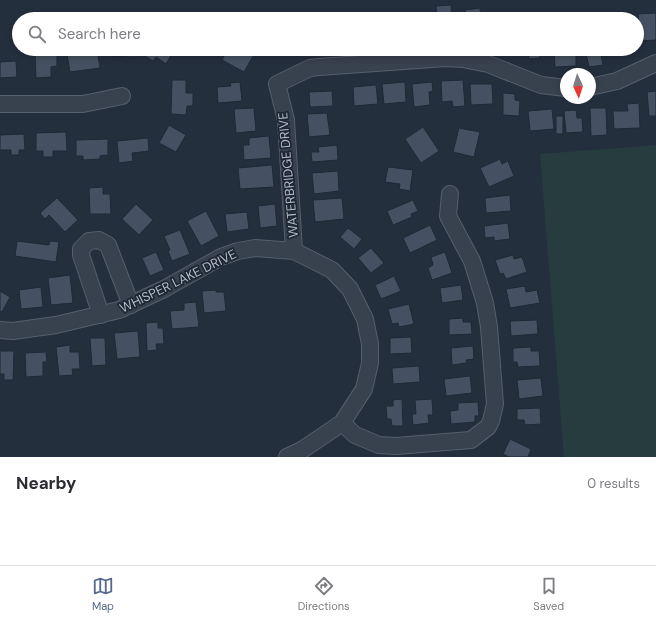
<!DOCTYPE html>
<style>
:root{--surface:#fff;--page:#f7f7f7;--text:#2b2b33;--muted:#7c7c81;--line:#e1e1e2;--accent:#56698c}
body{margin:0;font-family:"DM Sans",sans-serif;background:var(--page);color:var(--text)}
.compass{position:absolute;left:560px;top:68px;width:36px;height:36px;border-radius:50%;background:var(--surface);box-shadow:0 2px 6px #0003;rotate:176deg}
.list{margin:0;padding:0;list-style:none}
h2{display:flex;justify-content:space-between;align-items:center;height:52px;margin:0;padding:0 16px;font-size:17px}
h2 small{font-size:13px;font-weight:400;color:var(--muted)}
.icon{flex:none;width:22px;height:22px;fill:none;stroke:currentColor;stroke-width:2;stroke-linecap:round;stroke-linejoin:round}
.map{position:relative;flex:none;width:656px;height:457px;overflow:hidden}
.search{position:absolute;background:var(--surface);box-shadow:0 2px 6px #0003;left:12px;right:12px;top:12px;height:44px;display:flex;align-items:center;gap:10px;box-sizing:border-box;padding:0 14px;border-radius:22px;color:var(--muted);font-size:15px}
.sheet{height:108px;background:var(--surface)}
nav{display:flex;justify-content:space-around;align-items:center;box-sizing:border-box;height:56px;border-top:1px solid var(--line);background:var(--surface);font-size:11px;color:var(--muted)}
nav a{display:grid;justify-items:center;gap:2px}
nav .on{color:var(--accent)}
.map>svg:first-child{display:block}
.green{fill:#263c3f}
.building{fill:#455162;stroke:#1f2835}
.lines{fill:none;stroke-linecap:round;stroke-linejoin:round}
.minor-casing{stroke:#565f6c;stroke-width:18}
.minor{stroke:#38414e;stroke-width:16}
.labels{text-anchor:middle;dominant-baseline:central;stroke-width:3.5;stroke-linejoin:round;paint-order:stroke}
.street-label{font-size:13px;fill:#b4bcc9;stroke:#1d2633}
</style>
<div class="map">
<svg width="656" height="457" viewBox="0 0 656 457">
<rect width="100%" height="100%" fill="#242f3e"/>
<path class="green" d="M656,145V457H564L540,154Z"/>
<path class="building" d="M451,5L452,19H437L436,6Z
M480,8L481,19H466L465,10Z
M656,13V40L640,41L638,14Z
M39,49H57V66L51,67V77L36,78L35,53L40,52Z
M79,49H97L100,68L70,72L67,55L80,53Z
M107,49H134V57L107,56Z
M150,49H175L166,64L156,57L153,61L145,56Z
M228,49L256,51L244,72L222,60Z
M528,49H543L544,51H540V58L529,59Z
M554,49H576V66L555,67Z
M585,49H600L603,65L589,67Z
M612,49H634V53L612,55Z
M16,61L17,77L0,78V62Z
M172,80H186V93H193V106H187L186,115L171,114Z
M463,80L465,106L453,107L452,101L442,102L441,81Z
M240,82L242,101L218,103L217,87L231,86L230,83Z
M405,82L406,102L384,104L382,84Z
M432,82L433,91L429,92L430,105L414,107L412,84Z
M470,84H492L493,104L471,105Z
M376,85L378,104L354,106L353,87Z
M332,91L333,106L310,107L309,92Z
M656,91V116H649L647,92Z
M503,93L515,94V100L520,101L519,116L503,115Z
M639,103L640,128L614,129L613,111H628L627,104Z
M254,108L256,131L236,133L234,109Z
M590,108H606L607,135L591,136Z
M552,109L554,129L530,131L528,111Z
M576,110L577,118H582L583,132L566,133L564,111Z
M327,113L330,135L309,137L307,114Z
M556,116H563V134H556Z
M169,125L186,135L176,152L159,143Z
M423,127L439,151L421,163L405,139Z
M459,128L480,132L474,157L453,152Z
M66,132L67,151H53V157H43V151H36V133Z
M24,134L25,150H19V155H11V150H0V135Z
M269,136L271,158L244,160L243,145H249V138Z
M148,138L149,151L132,153L133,161L119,163L117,141Z
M108,139V155L100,156V159L83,160V156H76V140Z
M337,145L338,160L312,162L311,152H319L318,147Z
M500,159L502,164L508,161L514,176L489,187L480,168Z
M272,165L274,187L240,189L238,168Z
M388,167L413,170L410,191L399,189L400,184L385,182Z
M338,171L339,191L314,194L312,173Z
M103,187V194H110L111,214H90L89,188Z
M510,195L511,211L486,213L485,198Z
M57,198L78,220L65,232L49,215L45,219L40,213Z
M342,198L344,219L315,222L313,200Z
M413,200L418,211L411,214L412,217L393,225L387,211Z
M136,204L153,220L139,235L122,219Z
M275,204L277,226L260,228L258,206Z
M206,211L219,236L201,246L187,221Z
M247,212L249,229L227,232L225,214Z
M508,223L510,239L494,241V237L485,238L484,226Z
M430,225L437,240L410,253L403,238Z
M348,228L362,239L354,249L340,237Z
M180,230L190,254L172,261L168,251L170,250L164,236Z
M17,241L49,245L50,241L59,242L56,262L15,256Z
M371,248L384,263L371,273L358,258Z
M156,252L164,270L150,276L142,258Z
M445,252L452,273L432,280L428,268L433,265L431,257Z
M513,255L514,259L522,257L527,272L506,279L503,273L500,274L495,260Z
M70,275L73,303L51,305L48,278Z
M394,276L401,291L381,299L375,285Z
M461,285L463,300L442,303L440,288Z
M525,286L526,292L537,290L540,303L510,308L506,289Z
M41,287L43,307L21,309L19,290Z
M216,290V292H224L226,311L204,313L202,291Z
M0,291L10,297L2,312L0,311Z
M196,302L199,327L172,329L170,311L184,310V303Z
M409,304L414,324L399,327L398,323L392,324L388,309Z
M463,318V322H471L472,334L449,335V319Z
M537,320L538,334L511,336L510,321Z
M158,322V328H163L164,344H156L157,350L147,351L146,323Z
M138,331L140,357L117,359L114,333Z
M411,337L412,353L390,354V338Z
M90,338H105L106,365L92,366Z
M70,345V352H79L80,369H72L73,375L59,376L56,347Z
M473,346L474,359L466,360L467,363L452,365L451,348Z
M531,347V351H539L540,366L518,367L517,362H513V348Z
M0,351H14L13,380H4V374H0Z
M46,352L47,362H43V376L26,377L25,353Z
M419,366L420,382L393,384L392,368Z
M470,376L472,393L446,396L444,379Z
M541,378L543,396L519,399L517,380Z
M402,399L403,426H392L391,419H387L386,406H393V400Z
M432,399L433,415H428L429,423L413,425L412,414H416L415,400Z
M478,402L479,416H475V422L451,424L450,411L458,410V403Z
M540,408L541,424L525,425L524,420H517V409Z
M510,439L531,449L528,457H509L503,454Z"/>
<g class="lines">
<defs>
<path id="minor" d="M590,87L617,81L656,63
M0,104H83L122,96
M294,251L286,120L277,84L310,68L319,67L446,58L463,59L488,64L541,85L566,88
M101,315L81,255V249L89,241L99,240L108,245L131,305
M0,330L13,331L56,325L119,310L164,289L221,257L238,251L255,248L294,251L332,270L350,289L365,319L370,344V363L364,389L342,423L302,450L287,457
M342,423L355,435L379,445L396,446L471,440L488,427L491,421L495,404L489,327L485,303L472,261L448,216L450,194"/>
</defs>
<use href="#minor" class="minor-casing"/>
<use href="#minor" class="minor"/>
</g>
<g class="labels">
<g class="street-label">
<text transform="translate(288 175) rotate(-95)">WATERBRIDGE DRIVE</text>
<text transform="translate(178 281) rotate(-26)">WHISPER LAKE DRIVE</text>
</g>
</g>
</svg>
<svg class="compass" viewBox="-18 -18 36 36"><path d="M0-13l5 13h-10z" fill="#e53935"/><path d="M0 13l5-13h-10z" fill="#7c7c81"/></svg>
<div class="search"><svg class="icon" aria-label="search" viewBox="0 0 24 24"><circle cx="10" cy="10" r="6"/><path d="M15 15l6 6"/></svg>Search here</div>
</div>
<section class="sheet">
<h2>Nearby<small>0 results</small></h2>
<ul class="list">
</ul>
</section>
<nav>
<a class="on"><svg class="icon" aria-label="map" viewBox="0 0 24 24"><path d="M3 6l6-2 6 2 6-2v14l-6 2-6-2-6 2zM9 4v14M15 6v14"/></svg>Map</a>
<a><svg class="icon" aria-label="directions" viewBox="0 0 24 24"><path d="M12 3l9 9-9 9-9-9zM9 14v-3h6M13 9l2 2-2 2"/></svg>Directions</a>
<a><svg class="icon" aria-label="saved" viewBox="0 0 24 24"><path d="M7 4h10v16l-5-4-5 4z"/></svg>Saved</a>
</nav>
